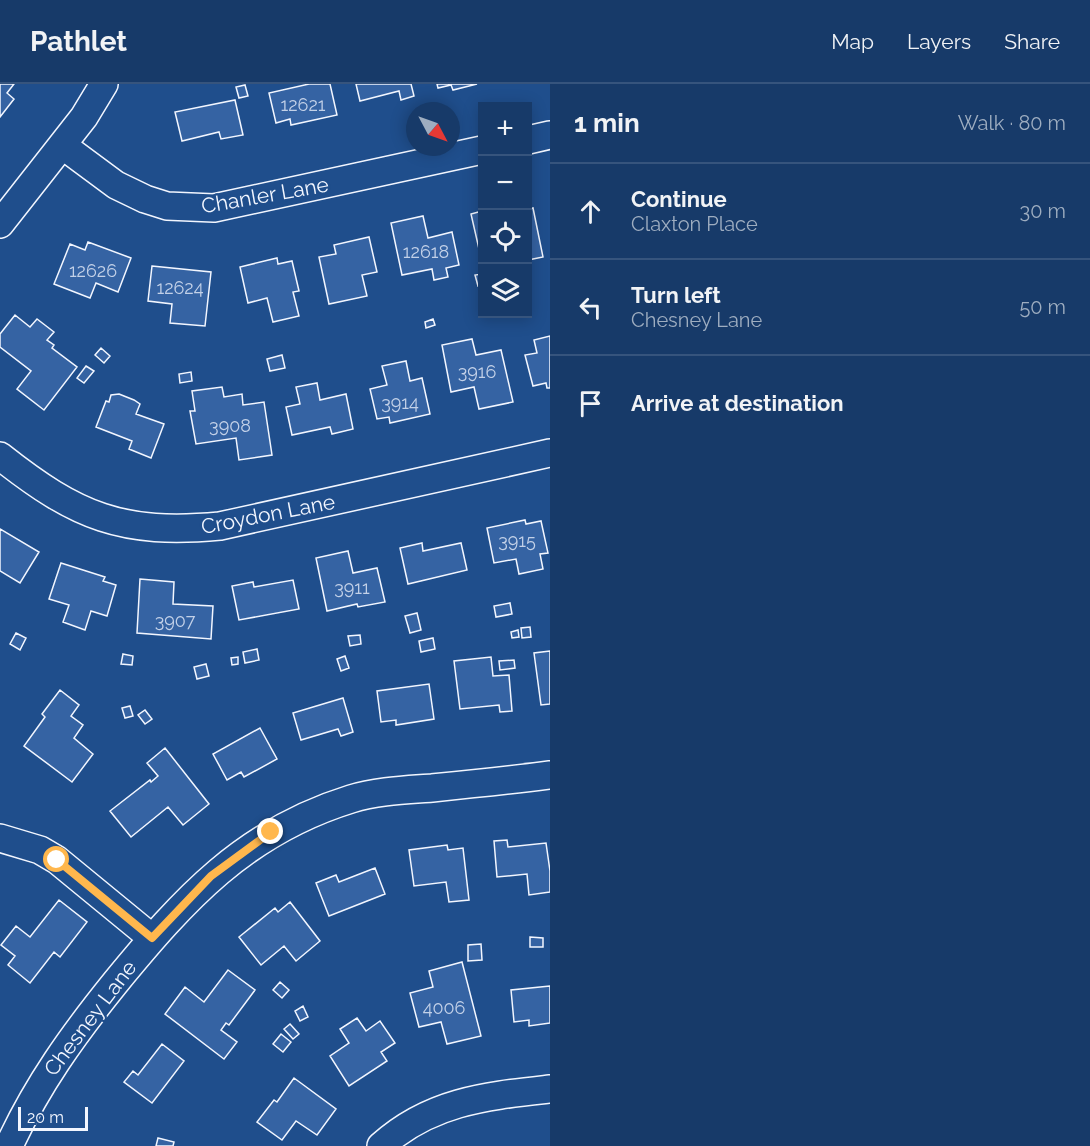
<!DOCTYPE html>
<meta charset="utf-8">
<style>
:root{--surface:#173a69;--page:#244571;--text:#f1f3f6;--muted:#9eadc0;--line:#36547d}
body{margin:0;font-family:Raleway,sans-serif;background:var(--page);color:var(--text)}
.controls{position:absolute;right:18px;top:18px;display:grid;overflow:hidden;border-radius:0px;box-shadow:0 3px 15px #0003}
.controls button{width:54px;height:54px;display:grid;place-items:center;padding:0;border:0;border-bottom:2px solid var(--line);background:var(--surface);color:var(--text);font:30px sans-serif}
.compass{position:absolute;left:406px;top:18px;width:54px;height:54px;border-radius:50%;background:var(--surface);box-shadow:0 3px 15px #0003;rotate:131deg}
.scale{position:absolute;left:18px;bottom:15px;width:70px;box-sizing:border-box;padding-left:6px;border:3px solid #f2f6ff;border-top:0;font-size:16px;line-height:21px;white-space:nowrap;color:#f2f6ff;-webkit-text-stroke:4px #1f4e8c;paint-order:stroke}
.stop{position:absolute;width:18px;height:18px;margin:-14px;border:4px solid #ffb74d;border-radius:50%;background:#fff}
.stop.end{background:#ffb74d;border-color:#fff;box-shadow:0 2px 6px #0008}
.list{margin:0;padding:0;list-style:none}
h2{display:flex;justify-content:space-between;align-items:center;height:78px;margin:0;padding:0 24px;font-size:26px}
h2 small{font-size:20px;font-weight:400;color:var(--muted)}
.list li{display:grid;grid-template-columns:39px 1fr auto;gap:18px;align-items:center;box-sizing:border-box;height:96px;padding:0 24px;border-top:2px solid var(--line)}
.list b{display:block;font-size:22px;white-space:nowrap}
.list p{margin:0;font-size:20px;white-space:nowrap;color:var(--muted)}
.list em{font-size:20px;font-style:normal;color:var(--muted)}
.icon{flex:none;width:33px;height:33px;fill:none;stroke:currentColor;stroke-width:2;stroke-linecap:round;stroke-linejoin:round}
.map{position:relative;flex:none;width:550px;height:1062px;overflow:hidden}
header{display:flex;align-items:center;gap:36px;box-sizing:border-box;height:84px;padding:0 30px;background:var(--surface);border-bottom:2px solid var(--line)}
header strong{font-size:28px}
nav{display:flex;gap:33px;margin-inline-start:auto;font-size:21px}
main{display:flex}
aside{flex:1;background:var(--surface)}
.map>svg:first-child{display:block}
.building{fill:#3563a3;stroke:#f2f6ff;stroke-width:1.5}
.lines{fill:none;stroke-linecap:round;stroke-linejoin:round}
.minor-casing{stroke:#f2f6ff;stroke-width:30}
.minor{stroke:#1f4e8c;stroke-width:27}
.route{stroke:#ffb74d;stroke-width:8}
.labels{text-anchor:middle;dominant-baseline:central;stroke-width:4.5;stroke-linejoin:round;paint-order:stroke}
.number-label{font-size:18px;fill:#c3d1e8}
.street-label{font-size:21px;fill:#f2f6ff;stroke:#1f4e8c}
</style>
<header>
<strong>Pathlet</strong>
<nav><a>Map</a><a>Layers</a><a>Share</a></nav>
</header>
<main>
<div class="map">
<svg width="550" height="1062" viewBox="0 0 550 1062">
<rect width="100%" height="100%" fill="#1f4e8c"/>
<path class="building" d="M0,0H14L7,9L14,15L0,33Z
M309,0H330L337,31L291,41L290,35L276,39L269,9Z
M356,0H411L414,12L401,16L399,7L360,17Z
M437,0H477L453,6L451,1L438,4Z
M245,1L248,12L239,14L236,3Z
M235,16L243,51L221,55L219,48L182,57L175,28Z
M533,124L543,173L528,176V125Z
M482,127V164L479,165L471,130Z
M423,132L428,154L452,148L459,181L446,184L448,193L434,196L432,185L402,191L391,139Z
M369,153L377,188L362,191L367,212L329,220L319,173L336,170L334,161Z
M88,158L131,174L118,208L96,199L90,214L54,200L70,160L85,166Z
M277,174L278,180L292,177L299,207L293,208L299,232L273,238L267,214L248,219L240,183Z
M152,182L211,188L205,242L170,239L172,220L148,217Z
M482,190V201L478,202L475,191Z
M15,231L30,243L37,235L54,248L47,256L54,261L52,264L77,283L44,326L17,305L31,287L0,263V250Z
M433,235L435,241L426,244L425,238Z
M550,252V304H547L546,299L533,302L525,271L537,269L534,256Z
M472,255L476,271L501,266L513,318L479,325L474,303L451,308L442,261Z
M101,264L110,272L104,279L95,271Z
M282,271L285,284L270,287L267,275Z
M406,277L410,297L422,294L430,330L390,339L389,333L377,335L370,305L387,301L382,282Z
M86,282L94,287L84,299L77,294Z
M191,288L192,297L180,299L179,290Z
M317,299L320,316L346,310L353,345L332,350L330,343L292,351L286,323L300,320L296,303Z
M222,303L224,313L242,310L243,321L264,318L272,371L239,376L236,354L196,360L190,327H195L192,307Z
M119,310L134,316L140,320L136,330L164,340L151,374L129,365L132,357L96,343L106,317L109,318L111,311Z
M525,436L526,440L541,437L548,469L540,470L543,485L519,490L516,475L494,479L487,444Z
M0,445L39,468L20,499L0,487Z
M422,459L423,467L461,459L467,486L408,500L400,464Z
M348,467L353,489L377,484L385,518L358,523L357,520L327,527L316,474Z
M61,479L105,493L103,497L116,501L107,532L91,527L85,546L63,538L69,521L49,515Z
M140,495L174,498L173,520L213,522L211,555L137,549Z
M293,496L299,525L239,536L232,502L253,498L254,503Z
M510,519L512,530L496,533L494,522Z
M417,529L421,546L410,549L405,532Z
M530,543L531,553L522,554L521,544Z
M518,546L519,553L512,554L511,548Z
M16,549L26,554L20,566L10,560Z
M360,551L361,560L350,562L348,552Z
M433,554L435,565L421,568L419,557Z
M257,565L259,576L245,579L243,568Z
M550,567V620L541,621L534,569Z
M123,570L133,572L132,581L121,580Z
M345,572L349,584L341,587L337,575Z
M238,573V580L232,581L231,574Z
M491,573L493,592L509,591L512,627L500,628L499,621L460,625L454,577Z
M514,576L515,584L500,586L499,577Z
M206,580L209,592L197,595L194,583Z
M429,600L434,635L396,641V636L381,638L377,607Z
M60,606L79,621L71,632L83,641L74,654L93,670L72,698L24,662L45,633L42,630Z
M343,614L353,648L341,652L338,645L301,656L293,629Z
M130,622L133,632L125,634L122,624Z
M145,626L152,635L145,640L138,631Z
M260,644L277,675L244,693L241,688L227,696L213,670Z
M165,664L209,720L183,741L168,723L131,753L110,727L150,696L151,698L158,692L147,679Z
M507,756L508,763L546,759L550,787V808L529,811L527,790L497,793L494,757Z
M447,761L448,766L463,764L469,816L449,818L446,798L414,802L409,766Z
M375,784L385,810L329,832L316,799L336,791L339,798Z
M59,816L87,838L60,873L54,868L30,899L8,881L15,872L1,861L16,842L30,853Z
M290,818L320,857L296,877L284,862L261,881L239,853L275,824L278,828Z
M530,853L543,854V863H530Z
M481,860L482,876L468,877V861Z
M462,878L481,952L447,960L441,938L419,943L410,909L433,903L429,887Z
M228,886L255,906L229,941L226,939L221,946L237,958L224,975L165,930L185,903L204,918Z
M280,898L289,906L282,914L273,906Z
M550,902V939L529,942V936L514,938L511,906Z
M303,922L308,933L300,937L295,927Z
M357,934L366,947L380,937L395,959L381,968L387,977L349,1002L330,972L349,959L340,945Z
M290,940L299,950L293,955L284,945Z
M281,950L291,958L283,968L273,960Z
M162,960L184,977L152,1019L124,998L133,987L138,991Z
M294,994L336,1025L317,1051L296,1037L282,1056L257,1038L274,1016L277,1018Z
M158,1054L174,1058L173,1062H156Z"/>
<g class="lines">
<defs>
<path id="minor" d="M528,56L550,51
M62,61L116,101L145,115L167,122L214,124L482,66
M0,140L84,33L104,0
M0,372C77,433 122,451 220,442L550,369
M0,754L40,766L57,776L152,854
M9,1062C37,1001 73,951 115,899C184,815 244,748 351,715C377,707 406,706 432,704C472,700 511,696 550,691
M381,1062C431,1017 487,1012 550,1005"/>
</defs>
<use href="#minor" class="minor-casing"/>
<use href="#minor" class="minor"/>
</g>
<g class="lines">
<path class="route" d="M57,776L152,854L211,792L271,748"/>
</g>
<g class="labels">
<g class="number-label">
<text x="303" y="20">12621</text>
<text x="426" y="167">12618</text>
<text x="93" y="186">12626</text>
<text x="180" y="203">12624</text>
<text x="477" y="287">3916</text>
<text x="400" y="318">3914</text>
<text x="230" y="341">3908</text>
<text x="517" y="456">3915</text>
<text x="352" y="503">3911</text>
<text x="175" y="536">3907</text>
<text x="444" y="923">4006</text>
</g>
<g class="street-label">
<text transform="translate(265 111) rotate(-10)">Chanler Lane</text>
<text transform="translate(268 430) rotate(-11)">Croydon Lane</text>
<text transform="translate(90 934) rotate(-53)">Chesney Lane</text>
</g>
</g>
</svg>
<div class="controls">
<button>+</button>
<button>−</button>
<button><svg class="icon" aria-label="locate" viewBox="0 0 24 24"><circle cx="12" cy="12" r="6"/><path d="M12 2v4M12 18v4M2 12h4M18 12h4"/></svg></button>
<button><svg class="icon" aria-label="layers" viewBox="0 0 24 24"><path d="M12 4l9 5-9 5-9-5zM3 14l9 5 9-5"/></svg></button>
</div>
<svg class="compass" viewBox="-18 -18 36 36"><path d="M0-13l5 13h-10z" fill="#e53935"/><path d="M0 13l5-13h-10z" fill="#9eadc0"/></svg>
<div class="scale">20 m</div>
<div class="stop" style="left:57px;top:776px"></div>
<div class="stop end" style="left:271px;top:748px"></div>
</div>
<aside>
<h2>1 min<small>Walk · 80 m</small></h2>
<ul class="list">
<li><svg class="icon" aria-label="ahead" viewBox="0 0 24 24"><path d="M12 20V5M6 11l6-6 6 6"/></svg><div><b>Continue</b><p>Claxton Place</p></div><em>30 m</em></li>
<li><svg class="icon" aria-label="left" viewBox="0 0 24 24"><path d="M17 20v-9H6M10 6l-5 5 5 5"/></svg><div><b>Turn left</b><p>Chesney Lane</p></div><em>50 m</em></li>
<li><svg class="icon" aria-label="arrive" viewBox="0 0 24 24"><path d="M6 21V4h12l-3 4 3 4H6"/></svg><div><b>Arrive at destination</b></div></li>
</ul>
</aside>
</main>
